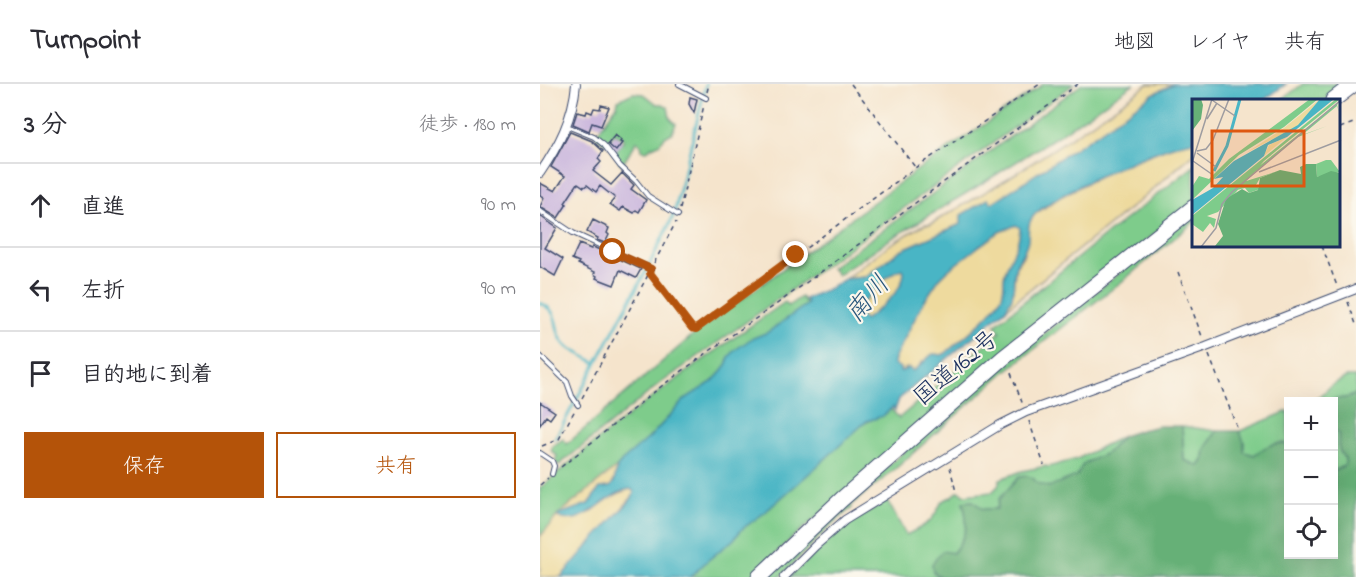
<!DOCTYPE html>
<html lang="ja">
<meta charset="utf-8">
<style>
:root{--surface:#fff;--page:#f7f7f7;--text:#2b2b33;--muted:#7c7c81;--line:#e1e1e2;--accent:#b45309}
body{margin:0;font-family:"Indie Flower","Klee One",sans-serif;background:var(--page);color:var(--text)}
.controls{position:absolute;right:18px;bottom:18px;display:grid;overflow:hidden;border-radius:0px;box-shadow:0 6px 24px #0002}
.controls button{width:54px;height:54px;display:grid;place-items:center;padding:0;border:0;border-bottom:2px solid var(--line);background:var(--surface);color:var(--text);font:30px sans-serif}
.stop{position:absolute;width:18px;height:18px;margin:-14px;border:4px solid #b45309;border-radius:50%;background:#fff}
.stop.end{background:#b45309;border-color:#fff;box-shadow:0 2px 6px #0008}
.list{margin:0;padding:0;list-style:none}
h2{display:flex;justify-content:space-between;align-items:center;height:78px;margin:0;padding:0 24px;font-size:26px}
h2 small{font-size:20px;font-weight:400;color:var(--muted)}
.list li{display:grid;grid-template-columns:39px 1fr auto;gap:18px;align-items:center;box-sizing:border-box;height:84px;padding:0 24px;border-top:2px solid var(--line)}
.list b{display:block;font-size:22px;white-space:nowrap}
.list em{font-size:20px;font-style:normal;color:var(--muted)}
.actions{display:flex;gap:12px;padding:18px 24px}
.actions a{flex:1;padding:14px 0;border:2px solid var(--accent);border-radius:0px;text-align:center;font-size:21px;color:var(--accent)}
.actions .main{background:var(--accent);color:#fff}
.icon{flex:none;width:33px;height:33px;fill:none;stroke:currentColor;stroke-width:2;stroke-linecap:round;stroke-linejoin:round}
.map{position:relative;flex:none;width:816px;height:493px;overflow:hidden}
header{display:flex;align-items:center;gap:36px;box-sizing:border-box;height:84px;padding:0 30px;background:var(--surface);border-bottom:2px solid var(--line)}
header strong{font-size:28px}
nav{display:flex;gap:33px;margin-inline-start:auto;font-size:21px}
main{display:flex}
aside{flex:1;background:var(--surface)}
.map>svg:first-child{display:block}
.green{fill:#7ecc8b;stroke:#4c7e74;stroke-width:1.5}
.forest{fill:#66b077;stroke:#40706a;stroke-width:1.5}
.sand{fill:#eeda9e;stroke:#84847e;stroke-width:1.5}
.water{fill:#49b5c5;stroke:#327292;stroke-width:1.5;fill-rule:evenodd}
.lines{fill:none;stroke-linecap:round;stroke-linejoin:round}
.stream{stroke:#49b5c5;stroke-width:3}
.building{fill:#c6b1dc}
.lane-casing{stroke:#3c4a6e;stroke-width:6}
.street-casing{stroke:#3c4a6e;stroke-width:10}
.highway-casing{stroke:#3c4a6e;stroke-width:17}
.path{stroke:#3c4a6e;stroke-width:1.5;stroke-dasharray:4.5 4.5;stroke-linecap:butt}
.lane{stroke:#fff;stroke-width:4}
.street{stroke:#fff;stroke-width:8}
.highway{stroke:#fff;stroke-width:15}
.route{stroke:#b45309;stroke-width:8}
.labels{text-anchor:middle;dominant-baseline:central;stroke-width:4.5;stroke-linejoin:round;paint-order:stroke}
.street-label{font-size:24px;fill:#1b2f5e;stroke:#fbf7ec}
.water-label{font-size:26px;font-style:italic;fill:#29577d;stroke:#fbf7ec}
.inset-river{fill:none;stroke:#49b5c5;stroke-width:3}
.inset-road{fill:none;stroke:#9e9ca0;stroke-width:1.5}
.view{fill:#de5710;fill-opacity:0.15;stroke:#de5710;stroke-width:3}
.inset-edge{fill:none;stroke:#1b2f5e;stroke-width:3}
</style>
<header>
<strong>Turnpoint</strong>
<nav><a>地図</a><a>レイヤ</a><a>共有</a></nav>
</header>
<main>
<aside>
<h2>3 分<small>徒歩 · 180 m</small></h2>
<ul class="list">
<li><svg class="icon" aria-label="ahead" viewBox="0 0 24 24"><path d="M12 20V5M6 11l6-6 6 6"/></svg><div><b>直進</b></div><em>90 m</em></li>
<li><svg class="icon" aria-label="left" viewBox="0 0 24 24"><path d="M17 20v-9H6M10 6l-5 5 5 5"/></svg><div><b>左折</b></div><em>90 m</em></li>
<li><svg class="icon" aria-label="arrive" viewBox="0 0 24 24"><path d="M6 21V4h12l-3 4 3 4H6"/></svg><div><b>目的地に到着</b></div></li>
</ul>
<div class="actions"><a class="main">保存</a><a>共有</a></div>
</aside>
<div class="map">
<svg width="816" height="493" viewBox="0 0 816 493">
<rect width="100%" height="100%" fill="#fbf7ec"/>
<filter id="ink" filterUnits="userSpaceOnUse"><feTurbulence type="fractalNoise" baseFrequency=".0167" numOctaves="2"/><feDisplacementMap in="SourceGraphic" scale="12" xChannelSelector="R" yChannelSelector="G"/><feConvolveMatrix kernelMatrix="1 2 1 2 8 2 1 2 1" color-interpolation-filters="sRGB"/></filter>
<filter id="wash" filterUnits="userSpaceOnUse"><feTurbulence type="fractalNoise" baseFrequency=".008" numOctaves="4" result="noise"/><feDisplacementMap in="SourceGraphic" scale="24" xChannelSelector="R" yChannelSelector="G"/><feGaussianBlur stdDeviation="1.35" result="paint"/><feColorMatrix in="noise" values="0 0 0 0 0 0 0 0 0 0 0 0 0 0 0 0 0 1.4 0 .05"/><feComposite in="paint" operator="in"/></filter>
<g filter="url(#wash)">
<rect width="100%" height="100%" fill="#f5e4cc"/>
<path class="green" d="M504,0H534L286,181L121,299L19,381L15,377L17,372L11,366L13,362L23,355L27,360L153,251L377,86Z
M542,0H593L519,51L438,102L349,156L298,191L291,184Z
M763,0H806L785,16H741Z
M93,9L104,10L117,20H123L128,23L130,34L136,40L132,49L125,53L119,60L112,63L107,67L102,66L101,61L97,57L82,81L74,70L84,55L74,49L66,60L55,52L77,21L78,16Z
M654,82V117L253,453L211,493H150L167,477L193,456L202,445L224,429L274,385L322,341C331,334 343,333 351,325L359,334L460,248L455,241L563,153Z
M654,129V138L580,199L466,287L354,386L311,421L312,424L293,439L240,493H226L412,324Z
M261,213L267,220L228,248L190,272L184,285L172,298L145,315L109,354L82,377L77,383L19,430L0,453V404C77,337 160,277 245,218L248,222Z
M806,293H816V310C802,317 784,317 769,318L779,313L792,301Z
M748,327V360C734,357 725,363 714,371L704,368L700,347Z
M642,342L677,347L665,365L664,375L659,382L644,376Z
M794,346L799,349L798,361L805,375V381L795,387H794Z
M583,352L567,369L543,380L537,392L509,403L479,393L459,415L457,425H443L433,417L423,418C425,424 427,431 427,437C427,459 408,474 393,488L401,493H249L304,442L347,416L366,451C388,440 392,439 402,417L411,413L419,407L425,411L452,408L458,402L460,395L482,387L506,382L508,383L537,375Z"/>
<path class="forest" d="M816,310V493H401L393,488L392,480L402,467L413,469C427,450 429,441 423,418L433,417L443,425H457L459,415L479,393L488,392L494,395L497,399L509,403L537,392L543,380L567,369L583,352L601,346L619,342H642L644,376L659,382L664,375L665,365L677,347H700L704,358V368L714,371C725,363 734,357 748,360V470H794V387L805,381V375C797,366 798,360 799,349L794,346V318L784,317L810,313Z"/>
<path class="sand" d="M608,0H633L613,10L555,51L421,140L361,166L325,193L305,195L349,161L385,140H390C466,98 537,51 608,0Z
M654,57V70C638,82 624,96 609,109C561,148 512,186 465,226L472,213L476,182L483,172L485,164L489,139L494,131L522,112L575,84L642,58Z
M476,141L480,144C479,165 470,171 465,189C463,196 465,204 462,212C454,230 421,255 406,269L402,271L396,270L382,278L378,283L372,287L366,284L362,287L354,280L355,273L383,219L399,195L407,187L438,163L459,148Z
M362,185L364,187C364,207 343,221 329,233L324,236L319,230L315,229L316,226C328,214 345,189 362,185Z
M77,383L76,393L70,403L60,404L48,420L20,430L18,433L50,429L67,415L86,406L91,405L94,408L93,412L21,493H0V453L19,430Z"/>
<path class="water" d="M633,0H746L724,16H654V57C627,59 506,112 492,134C487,140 489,149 488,156C486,166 480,173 476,181C472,192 475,203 472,213C470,218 467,222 465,226L359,315L355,326L353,323L343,332L327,337L322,341L274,385L224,429L202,445L193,456L167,477L150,493H21L53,456L89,418L93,412L94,408L91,405C66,407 44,446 18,433L20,430L48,420L60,404L70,403L74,398L77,383L82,377L109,354L145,315L172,298L184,285L190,272L195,266L211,255L228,248L266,221L268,219L265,215L290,204L305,195L325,193L361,166L421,140V131L448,115L452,119L555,51L613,10ZM476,141L480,144C479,165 470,171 465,189C463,196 465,204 462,212C454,230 421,256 406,269L402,271L393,270C385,275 380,284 372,287L369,284L362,287H360V284L354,280L355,273L383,219L399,195L407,187L438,163L459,148ZM362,185L364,187C364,207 343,221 329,233L324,236L319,230L315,229L316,226C328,214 345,189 362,185Z"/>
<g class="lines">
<path class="stream" d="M0,219C23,228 11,248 27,263L56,279
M15,355L106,187L132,135L136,123L166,0"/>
</g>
<g id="blocks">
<path class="building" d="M150,13L157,15L154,29L149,20Z
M61,21L69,23L61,42L52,39L49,47L33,40L37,28L46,30L47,27L52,29L54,24L60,25Z
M30,48L52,57L63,67L58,75L61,78L53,87L71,101L82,89L94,101L91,105L106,116L99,128L96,126L94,129L83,123L80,127L70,120L75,114L60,102L56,108L47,101L44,103L38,99L25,119L27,120L18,134L0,123L4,114L0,111V99L15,107L25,92L11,83Z
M75,51L81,56L80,58L82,59L76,67L68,60Z
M0,132L17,144L5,164L23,175L15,192L0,183Z
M53,136L69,144L67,149L69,151L65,159L57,156L58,154L47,148Z
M39,160L51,165L53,163L101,185L96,194L80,186L74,201L56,194L57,192L54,190L55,188L38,180L39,178L32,175Z
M0,318L15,328L10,335L6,332L0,341Z"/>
</g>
</g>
<g filter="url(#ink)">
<use href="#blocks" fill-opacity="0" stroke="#3c4a6e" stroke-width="1.5"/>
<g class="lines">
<defs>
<path id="lane" d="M139,0L166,14
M27,42L54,53L64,61L80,82L96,97L108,112L138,131
M0,127L33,149L111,185
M0,272L27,298L32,312L38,321
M0,369L12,377L14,382L12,390"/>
<path id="street" d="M0,89C19,61 33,34 36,0
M244,493L275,462L305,436L460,341L486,328L666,263L816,205"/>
<path id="highway" d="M793,16L814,0
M219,493L302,415L463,274L654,123"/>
</defs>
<use href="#lane" class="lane-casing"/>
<use href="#street" class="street-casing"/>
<use href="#highway" class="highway-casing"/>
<path class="path" d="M311,0L375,83
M167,8L169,0
M800,44L816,38
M140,125L164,21
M782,162L797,202
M114,179L136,138
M638,188L663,255
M112,192L152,244L156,245L375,84L500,0
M808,218L816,240
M669,271L698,346
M471,289L483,321
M42,314L108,191
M489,337L504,381
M2,362L19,355L35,326
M21,383L123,301L182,258L241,217L538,0
M410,383L416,408
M0,401L8,394"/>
<use href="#lane" class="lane"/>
<use href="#street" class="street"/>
<use href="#highway" class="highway"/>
</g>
</g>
<g class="lines" filter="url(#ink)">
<path class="route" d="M73,168L111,185L110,189L152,244L156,245L256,171"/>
</g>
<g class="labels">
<g class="street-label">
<text transform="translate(417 285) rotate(-40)">国道162号</text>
</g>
<g class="water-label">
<text transform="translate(329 216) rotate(-49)">南川</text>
</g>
</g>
<g transform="translate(652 15)">
<rect width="148" height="148" fill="#f5e4cc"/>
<path d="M118,0H126L92,28L47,56L0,101V88L7,77L17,80L37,60ZM144,0H148L72,62L26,113L15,117L24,120L22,129L18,124L11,133L0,125V117ZM148,2L145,6L148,15L145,7L110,36L135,27L106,38L51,83L86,72L68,79L64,86L68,90L57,94L53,89L45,91L34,100L44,89L66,68ZM134,61H139L148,73L125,78L124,65Z" fill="#7ecc8b"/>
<path d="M0,0H9L11,6L9,20L0,32ZM114,65H124L125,78L139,72L148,74V148L23,147L31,137L26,125L34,100L50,90L57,94L66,91L68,79L88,71L109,75L108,68Z" fill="#66b077"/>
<path d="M128,0L106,27L54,54L92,29ZM95,38L72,57L73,52L60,64L69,50L74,48V52L77,46Z" fill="#eeda9e"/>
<path d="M128,0H142L95,38L76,46L72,57L0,116V101L21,89L31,78L22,80L42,62L106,26Z" fill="#49b5c5"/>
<path class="inset-river" d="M22,72L35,47L48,0"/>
<path class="inset-road" d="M20,1L43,17M15,20L25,4M5,52L14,50L21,41L37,0M5,54L24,68M1,62L21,76M0,64L20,0M67,73L149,41M9,148L24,129L30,105L40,93L149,1"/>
<path class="view" d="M20,32H112V87H20Z"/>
<rect width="148" height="148" class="inset-edge"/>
</g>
</svg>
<div class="controls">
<button>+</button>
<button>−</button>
<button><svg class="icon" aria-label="locate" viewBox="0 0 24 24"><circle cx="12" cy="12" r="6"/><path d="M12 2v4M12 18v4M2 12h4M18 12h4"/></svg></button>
</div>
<div class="stop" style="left:73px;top:168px"></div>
<div class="stop end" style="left:256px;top:171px"></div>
</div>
</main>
